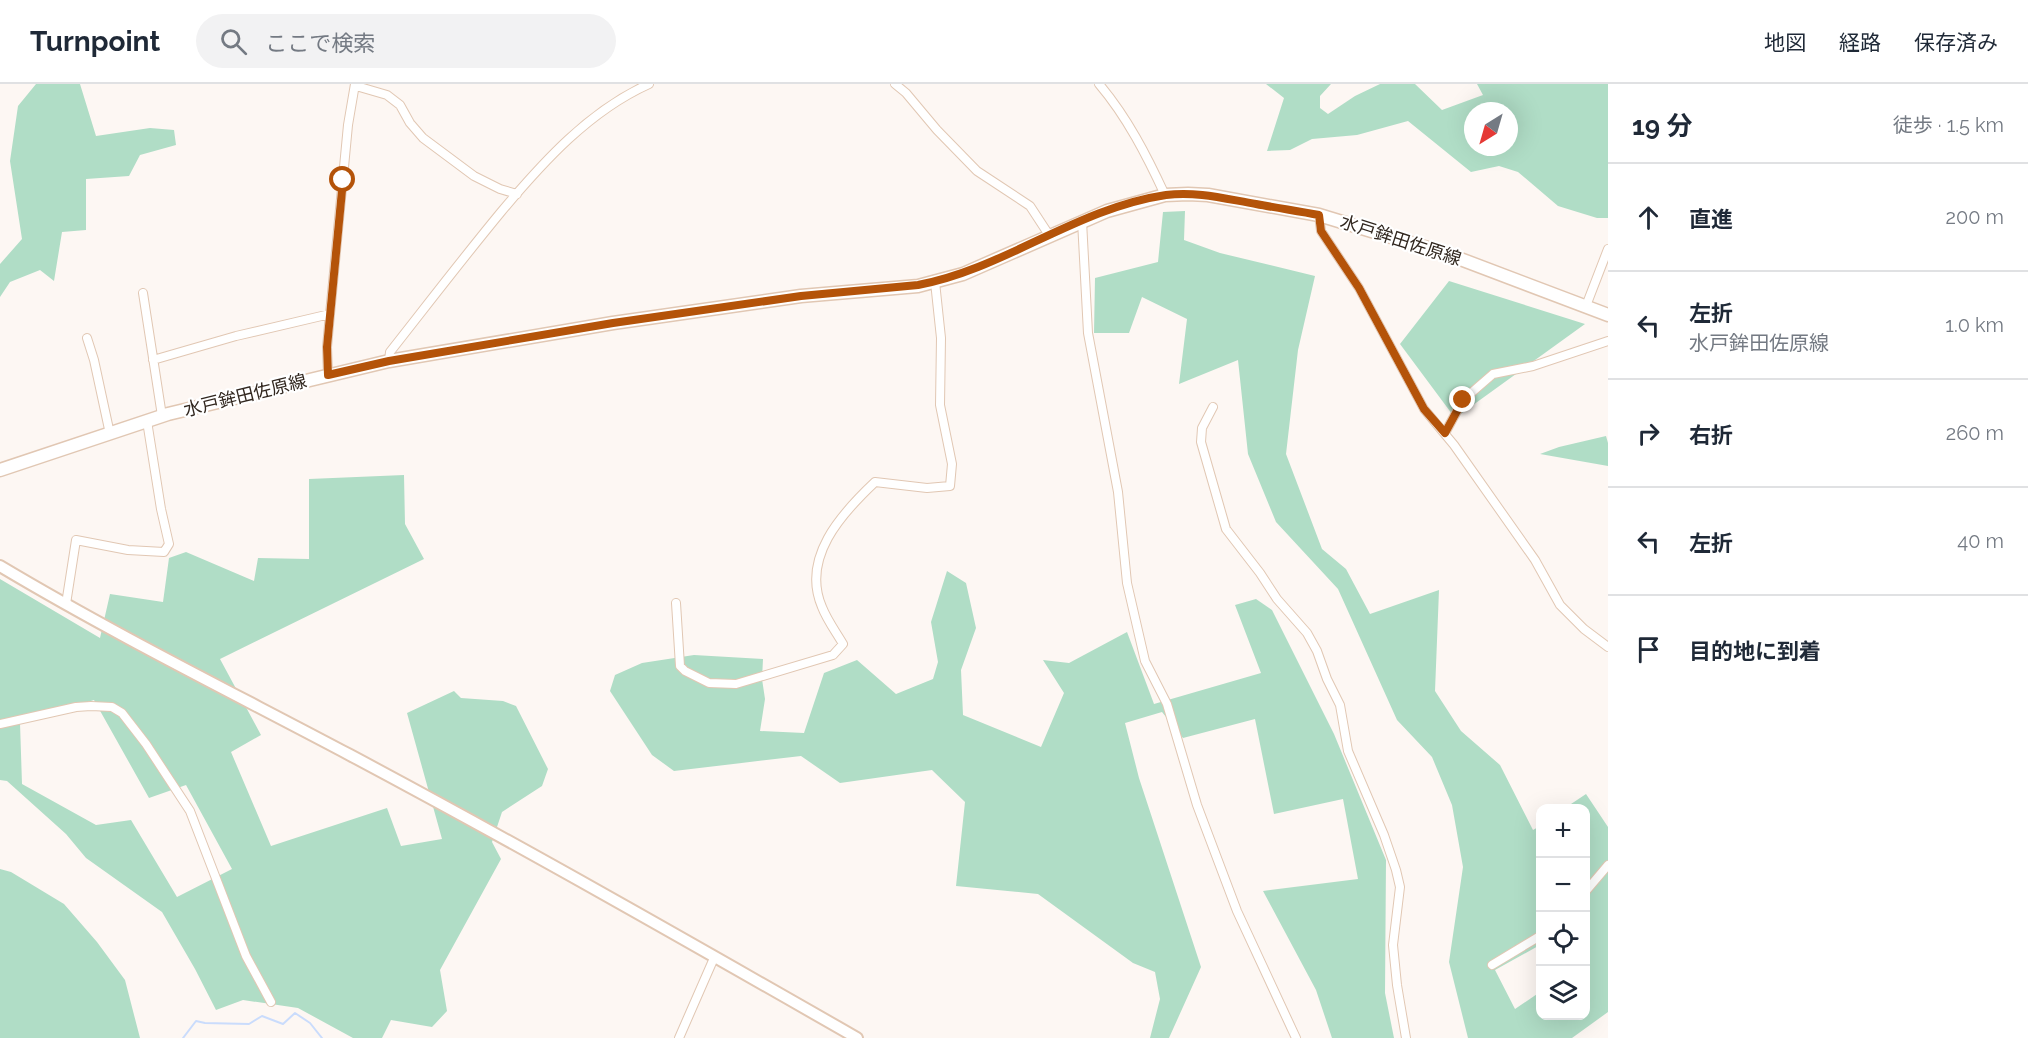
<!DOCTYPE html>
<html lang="ja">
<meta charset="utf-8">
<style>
:root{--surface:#fff;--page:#f2f2f3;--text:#1f2937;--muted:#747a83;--line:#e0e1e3}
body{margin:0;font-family:Raleway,"Noto Sans JP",sans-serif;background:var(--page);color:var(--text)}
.controls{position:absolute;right:18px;bottom:18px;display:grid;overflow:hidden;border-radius:12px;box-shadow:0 6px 24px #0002}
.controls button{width:54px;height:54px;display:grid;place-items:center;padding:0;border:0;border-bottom:2px solid var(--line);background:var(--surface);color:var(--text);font:30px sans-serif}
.compass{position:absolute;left:1464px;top:18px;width:54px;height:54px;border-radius:50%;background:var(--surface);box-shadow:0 6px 24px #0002;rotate:217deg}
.stop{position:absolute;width:18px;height:18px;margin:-14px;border:4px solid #b45309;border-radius:50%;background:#fff}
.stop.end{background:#b45309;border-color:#fff;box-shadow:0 2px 6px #0008}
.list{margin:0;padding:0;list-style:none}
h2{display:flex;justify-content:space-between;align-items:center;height:78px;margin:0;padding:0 24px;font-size:26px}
h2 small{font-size:20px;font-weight:400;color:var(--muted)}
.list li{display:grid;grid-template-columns:39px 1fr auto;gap:18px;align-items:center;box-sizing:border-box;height:108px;padding:0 24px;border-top:2px solid var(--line)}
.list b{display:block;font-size:22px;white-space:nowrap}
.list p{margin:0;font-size:20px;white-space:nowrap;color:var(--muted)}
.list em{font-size:20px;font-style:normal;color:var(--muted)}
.icon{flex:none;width:33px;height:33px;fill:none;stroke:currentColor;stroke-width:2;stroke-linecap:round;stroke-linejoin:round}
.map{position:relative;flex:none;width:1608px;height:954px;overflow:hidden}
header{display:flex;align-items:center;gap:36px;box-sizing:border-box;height:84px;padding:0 30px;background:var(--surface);border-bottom:2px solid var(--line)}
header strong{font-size:28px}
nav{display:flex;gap:33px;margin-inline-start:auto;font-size:21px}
.search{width:420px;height:54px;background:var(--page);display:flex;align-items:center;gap:15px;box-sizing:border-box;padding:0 21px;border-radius:33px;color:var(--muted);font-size:22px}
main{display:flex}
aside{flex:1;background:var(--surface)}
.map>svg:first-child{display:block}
.green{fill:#b0ddc6;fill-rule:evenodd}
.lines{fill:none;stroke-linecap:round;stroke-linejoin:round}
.stream{stroke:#cadcfc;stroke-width:2}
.street-casing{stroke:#e1c7b3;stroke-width:10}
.secondary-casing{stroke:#e1c7b3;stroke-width:14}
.primary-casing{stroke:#e1c7b3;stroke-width:15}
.street{stroke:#fff;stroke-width:8}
.secondary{stroke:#fff;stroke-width:10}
.primary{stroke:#fff;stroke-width:12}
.route{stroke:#b45309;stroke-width:8}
.labels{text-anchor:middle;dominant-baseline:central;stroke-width:4.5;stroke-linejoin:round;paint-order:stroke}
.street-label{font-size:18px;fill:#31271f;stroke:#fff}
</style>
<header>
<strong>Turnpoint</strong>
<div class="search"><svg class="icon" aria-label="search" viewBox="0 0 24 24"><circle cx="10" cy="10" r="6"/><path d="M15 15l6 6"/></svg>ここで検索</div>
<nav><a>地図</a><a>経路</a><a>保存済み</a></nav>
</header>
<main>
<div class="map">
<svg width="1608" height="954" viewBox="0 0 1608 954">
<rect width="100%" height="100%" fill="#fdf7f3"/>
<path class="green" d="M36,0H80L96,52L150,44L174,46L176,61L140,71L129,92L86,95V146L62,148L54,197L40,186L10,198L0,213V180L22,155L10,77L18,22Z
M1266,0H1331L1320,12V24L1328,30L1355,12L1380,0H1415L1442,26L1483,11L1477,0H1608V134H1597L1558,122L1518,88L1499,82L1471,88L1408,37L1357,51L1312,55L1290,66L1267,67L1284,14ZM1473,27H1509V63H1473Z
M1185,127L1184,156L1220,169L1315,192L1298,266L1286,370L1322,465L1346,485L1370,530L1439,506L1435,607L1461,647L1500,681L1533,746L1540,742V861L1495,886L1515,925L1540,908V932H1586V724H1565L1586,710L1608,743V928L1572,954H1468L1449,878L1463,783L1452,721L1432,673L1397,636L1338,505L1276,438L1248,370L1238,276L1179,300L1187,235L1142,213L1129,249H1094L1095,194L1158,178L1163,128Z
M1449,197L1585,240L1455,334L1400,260Z
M1606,352L1608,359V382L1540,370L1559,363Z
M404,391L405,440L424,475L220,575L261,651L231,668L271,762L387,724L401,762L442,755L407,629L454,607L461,614L503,617L516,622L548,685L542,702L502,728L492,758L501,775L440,886L447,927L432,943L391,936L382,954H353L298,924L243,916L216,926L195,885L162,828L86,774L66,750L7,697L0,696V495L100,554L110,510L163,518L169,474L186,468L254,497L258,474L309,475V395ZM94,616L149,714L186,701L232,785L177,813L131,736L96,741L22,700L20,639Z
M947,487L966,499L976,544L961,586L963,631L1041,663L1064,609L1043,576L1069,579L1127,548L1154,620L1261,589L1235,521L1256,515L1272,526L1334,650L1386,776L1385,909L1394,954H1332L1316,906L1263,807L1358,795L1343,715L1274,730L1255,635L1183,654L1162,628L1125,639L1139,694L1201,883L1169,954H1150L1160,915L1155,888L1133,879L1038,810L956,802L965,718L932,686L840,699L801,672L674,687L652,671L610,607L615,591L642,579L694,571L763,575L762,595L765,615L760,647L804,649L824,589L857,576L896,610L933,595L938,578L931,538Z
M0,785L11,788L64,820L97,858L125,896L140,954H0Z"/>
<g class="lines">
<path class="stream" d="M183,954L196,937L205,939L249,940L262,932L283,940L295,929L310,939L322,954"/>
<defs>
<path id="street" d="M895,0L906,9L937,46L977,87L1030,122L1049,151
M1099,0C1127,33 1147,72 1165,111
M356,2L387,11L400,21L410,39L423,54L474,92L500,105L517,110
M1319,131L1321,147L1359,204L1424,325L1454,361L1535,476L1560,521L1584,545L1608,563
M1082,137L1088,249L1118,408L1127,499L1145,577L1167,620L1197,721L1237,827L1296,954
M143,209L162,332
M1586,222L1608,165
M87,254L94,276L110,350
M153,276L236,252L330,230
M389,277L390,268C427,221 463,174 501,128C543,78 589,27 649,0
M328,291L327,263L330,230L348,41L355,0
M1213,323L1202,344L1201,358L1226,445L1260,489L1277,515L1307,549L1317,567L1327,595L1340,621L1348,667L1384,751L1396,786L1400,803L1393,861L1397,901L1406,954
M1445,349L1463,316L1493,290L1533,282L1608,257
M676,519L680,582L685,587L709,599L736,600L833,571L843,560C836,548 827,536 822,523C801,474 841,430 875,398L927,404L950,402L952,380L940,321L941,254L935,198
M66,520L76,456L128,466L164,468L169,460L161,425L147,337
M0,640L76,623L91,622L112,623L122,629L146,660L190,727L246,872L271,918
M1586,807L1608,781
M1492,881L1540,852
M679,954L714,874"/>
<path id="secondary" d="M0,482C114,550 233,609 350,671C521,762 689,858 857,954"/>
<path id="primary" d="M0,386L168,330L389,277L613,239L801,212L918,202L963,190L1107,127L1165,111L1188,110L1208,111L1319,131L1447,170L1608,231"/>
</defs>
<use href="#street" class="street-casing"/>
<use href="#secondary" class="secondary-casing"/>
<use href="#primary" class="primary-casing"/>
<use href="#street" class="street"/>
<use href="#secondary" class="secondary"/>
<use href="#primary" class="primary"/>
</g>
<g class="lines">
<path class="route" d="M343,96L327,263L328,291L389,277L613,239L801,212L918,201C1004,185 1077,124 1166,111C1197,107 1226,115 1256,120C1277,124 1298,127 1319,131L1321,147L1359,204L1424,325L1445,349L1463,316"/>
</g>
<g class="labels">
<g class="street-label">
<text transform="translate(1401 156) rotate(18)">水戸鉾田佐原線</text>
<text transform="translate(245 311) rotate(-14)">水戸鉾田佐原線</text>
</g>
</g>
</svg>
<div class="controls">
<button>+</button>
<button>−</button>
<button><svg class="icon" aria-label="locate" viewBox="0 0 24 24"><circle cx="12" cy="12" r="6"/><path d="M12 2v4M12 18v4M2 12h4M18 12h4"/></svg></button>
<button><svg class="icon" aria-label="layers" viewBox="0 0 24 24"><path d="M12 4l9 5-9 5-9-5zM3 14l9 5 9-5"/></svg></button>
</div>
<svg class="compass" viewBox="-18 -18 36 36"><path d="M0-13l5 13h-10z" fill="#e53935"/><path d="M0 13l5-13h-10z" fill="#747a83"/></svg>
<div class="stop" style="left:343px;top:96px"></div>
<div class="stop end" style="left:1463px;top:316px"></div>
</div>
<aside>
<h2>19 分<small>徒歩 · 1.5 km</small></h2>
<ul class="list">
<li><svg class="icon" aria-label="ahead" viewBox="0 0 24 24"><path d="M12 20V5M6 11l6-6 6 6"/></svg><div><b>直進</b></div><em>200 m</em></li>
<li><svg class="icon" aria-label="left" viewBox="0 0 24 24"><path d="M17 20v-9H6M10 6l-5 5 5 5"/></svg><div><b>左折</b><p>水戸鉾田佐原線</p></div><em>1.0 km</em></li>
<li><svg class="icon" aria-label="right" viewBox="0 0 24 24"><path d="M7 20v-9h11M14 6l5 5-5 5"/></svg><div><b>右折</b></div><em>260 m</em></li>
<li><svg class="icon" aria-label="left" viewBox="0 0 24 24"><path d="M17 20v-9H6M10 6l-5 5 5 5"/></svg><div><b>左折</b></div><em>40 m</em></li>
<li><svg class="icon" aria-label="arrive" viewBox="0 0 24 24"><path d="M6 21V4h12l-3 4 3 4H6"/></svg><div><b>目的地に到着</b></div></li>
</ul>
</aside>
</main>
